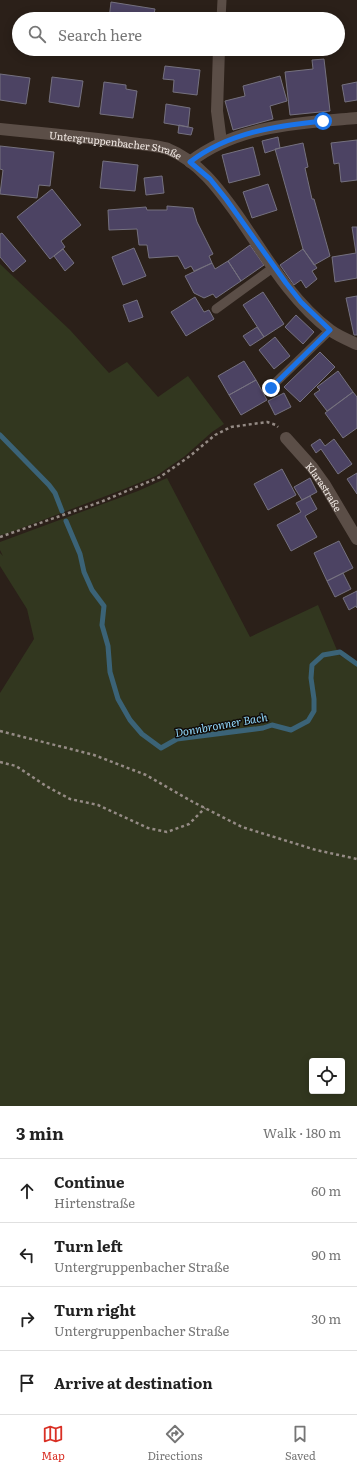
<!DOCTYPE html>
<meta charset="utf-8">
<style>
:root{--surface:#fff;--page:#f2f2f2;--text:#222;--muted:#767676;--line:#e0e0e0;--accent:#d93025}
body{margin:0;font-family:Literata,serif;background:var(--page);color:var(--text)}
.controls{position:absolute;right:12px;bottom:12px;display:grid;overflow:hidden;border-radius:4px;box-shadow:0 2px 10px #0003}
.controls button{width:36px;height:36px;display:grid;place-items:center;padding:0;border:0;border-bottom:1px solid var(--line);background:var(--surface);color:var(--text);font:20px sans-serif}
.stop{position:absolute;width:12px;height:12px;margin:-9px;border:3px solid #1a73e8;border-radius:50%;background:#fff}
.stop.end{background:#1a73e8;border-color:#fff;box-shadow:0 1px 4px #0008}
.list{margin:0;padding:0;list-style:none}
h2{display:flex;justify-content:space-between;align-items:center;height:52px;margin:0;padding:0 16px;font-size:17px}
h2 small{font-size:13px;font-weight:400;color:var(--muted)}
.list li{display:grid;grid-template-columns:26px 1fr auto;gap:12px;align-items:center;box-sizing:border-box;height:64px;padding:0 16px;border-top:1px solid var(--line)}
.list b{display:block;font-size:15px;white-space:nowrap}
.list p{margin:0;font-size:13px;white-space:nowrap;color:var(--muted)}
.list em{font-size:13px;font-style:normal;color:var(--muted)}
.icon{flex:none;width:22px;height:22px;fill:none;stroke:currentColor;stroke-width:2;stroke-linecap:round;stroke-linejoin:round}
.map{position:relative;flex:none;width:357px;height:1106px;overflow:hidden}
.search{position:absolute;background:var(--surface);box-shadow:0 2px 10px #0003;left:12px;right:12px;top:12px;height:44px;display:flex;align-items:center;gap:10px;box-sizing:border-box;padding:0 14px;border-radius:22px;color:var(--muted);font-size:15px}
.sheet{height:308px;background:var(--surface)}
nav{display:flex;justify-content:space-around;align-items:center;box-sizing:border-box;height:56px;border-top:1px solid var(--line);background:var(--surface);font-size:11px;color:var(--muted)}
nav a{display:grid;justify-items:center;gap:2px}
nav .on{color:var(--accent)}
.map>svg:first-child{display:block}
.green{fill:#32371f;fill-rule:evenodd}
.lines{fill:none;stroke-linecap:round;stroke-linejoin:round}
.stream{stroke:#3b6377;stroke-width:5}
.building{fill:#4c4363;stroke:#75717f}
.path{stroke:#958b85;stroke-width:2.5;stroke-dasharray:3 3;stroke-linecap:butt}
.service{stroke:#5b4e47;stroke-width:9}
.minor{stroke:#5b4e47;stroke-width:12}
.tertiary{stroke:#5b4e47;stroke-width:12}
.route{stroke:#1a73e8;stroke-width:5}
.labels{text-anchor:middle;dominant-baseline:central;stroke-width:3;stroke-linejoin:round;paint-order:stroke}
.street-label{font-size:10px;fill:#f3ebe6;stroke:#100b08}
.water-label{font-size:11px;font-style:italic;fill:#90d6f9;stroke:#100b08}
</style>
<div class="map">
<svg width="357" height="1106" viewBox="0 0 357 1106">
<rect width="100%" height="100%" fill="#2b2019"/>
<path class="green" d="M0,264L70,330L109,373L127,362L158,397L188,376L224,424L212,432L185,456L156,476L119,491L6,534L0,535Z
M167,478L250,637L318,605L339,655L357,665V1106H0V693L34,639L27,609L0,566V553L3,556L0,550V542L138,491ZM312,1061H342V1091H312Z"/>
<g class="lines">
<path class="stream" d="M0,435L49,485L55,493L62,511
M66,521L80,554L84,572L92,590L104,606L102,625L108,646L110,672L118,699L130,720L142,734L161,748L177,739L263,728L272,725L291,730L308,721L314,711V699L311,678L312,665L323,655L340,652L357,664"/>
</g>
<path class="building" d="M111,2L155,9L153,19H109Z
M324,59L330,111L290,115L285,72L313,69L312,60Z
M165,66L200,70L197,95L173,92L174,80L163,79Z
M0,74L30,78L26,104L0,100Z
M280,76L287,101L270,106L273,119L233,130L225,101L245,96L243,86Z
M52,77L83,81L79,107L49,102Z
M104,82L126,85V89L137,91L133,118L100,114Z
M357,82V100L345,102L342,85Z
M166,104L190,108L188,127L164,123Z
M179,125L193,128L191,135L178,133Z
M278,137L280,148L265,153L262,141Z
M357,140V180L341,182L339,163L334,164L331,143Z
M303,143L308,167L305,168L312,199H314L330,256L314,265L303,249L275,149Z
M0,146L54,152L50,186L39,185L37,198L0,194L3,170L0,169Z
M253,147L260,175L229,183L222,155Z
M103,161L138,165L135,191L100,188Z
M162,176L164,193L146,195L144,178Z
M268,184L277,210L252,218L243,192Z
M52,189L81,225L61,241L65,247L50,259L17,217Z
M167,206L193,208L197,222L213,254L209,256L212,263L194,271L191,266L185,269L178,256L149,258L147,245H139L137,229L109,230L108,210L146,207L147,210H167Z
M352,227H357V278L335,282L332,257L356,253Z
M2,233L26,261L13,272L0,257V234Z
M250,245L264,265L241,281L228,261Z
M134,248L146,276L123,285L112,257Z
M63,249L74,263L65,271L54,256Z
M303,249L317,268L312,271L317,279L306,288L301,280L294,285L280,265Z
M228,261L241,281L216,298L213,294L204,298L194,293L185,276L212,263L215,269Z
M263,292L284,324L264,337L243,305Z
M357,296V335H354L346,298Z
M195,297L204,312L209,310L214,319L186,336L171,312Z
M137,300L143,317L129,322L123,305Z
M296,315L314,332L303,344L285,327Z
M257,327L264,337L250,346L243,336Z
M275,337L290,356L274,369L259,350Z
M320,352L335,367L300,402L284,387Z
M244,361L256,380L229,395L218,376Z
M338,371L353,392L327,411L314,394L320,390L317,387Z
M256,380L267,400L241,415L229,395Z
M353,392L357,397V428L343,438L325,413Z
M284,393L291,407L275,415L268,401Z
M320,439L325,446L334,439L352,464L338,474L321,449L316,453L311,445Z
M282,469L296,495L268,510L254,484Z
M357,473V494L347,479Z
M310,478L317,492L302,500L294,487Z
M310,496L317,509L305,516L317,537L291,551L277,525L301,512L296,503Z
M339,541L353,568L327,581L314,553Z
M343,573L351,589L335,597L327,581Z
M357,591V608L356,606L349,610L343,598Z"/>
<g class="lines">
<path class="path" d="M0,537L103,501L160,477L190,456L215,435L231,427L267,422L276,425L278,427
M0,731L94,755L146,775L193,802L242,827L316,850L357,859
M0,762L16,766L46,786L70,799L98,805L148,828L167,832L189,824L205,808"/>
<path class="service" d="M221,19L222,0
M216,309L274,267
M271,387L330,330"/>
<g class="minor">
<path d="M219,49L217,111L221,142"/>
<path d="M190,162C237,125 300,123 357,118"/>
<path id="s1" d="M286,438L312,467L325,485L357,539"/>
</g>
<path class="tertiary" id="s2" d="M0,129C41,133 82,137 123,142C136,144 157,145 168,149C198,161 218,188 236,213C264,253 290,300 330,330C338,336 348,340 357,344"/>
</g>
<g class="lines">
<path class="route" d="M271,388L330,330L301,302L286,283L226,199L210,179L190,162C229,132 276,126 323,121"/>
</g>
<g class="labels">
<g class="street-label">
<text stroke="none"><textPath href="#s2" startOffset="117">Untergruppenbacher Straße</textPath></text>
<text stroke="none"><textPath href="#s1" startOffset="62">Klarastraße</textPath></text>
</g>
<g class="water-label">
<text transform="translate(221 724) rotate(-10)">Donnbronner Bach</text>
</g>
</g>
</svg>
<div class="controls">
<button><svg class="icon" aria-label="locate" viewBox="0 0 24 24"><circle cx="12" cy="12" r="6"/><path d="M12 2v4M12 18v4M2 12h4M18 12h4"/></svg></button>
</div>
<div class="stop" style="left:323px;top:121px"></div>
<div class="stop end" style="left:271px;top:388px"></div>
<div class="search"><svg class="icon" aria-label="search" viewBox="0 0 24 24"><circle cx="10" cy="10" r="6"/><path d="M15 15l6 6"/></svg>Search here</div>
</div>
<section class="sheet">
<h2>3 min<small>Walk · 180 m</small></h2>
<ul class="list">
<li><svg class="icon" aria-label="ahead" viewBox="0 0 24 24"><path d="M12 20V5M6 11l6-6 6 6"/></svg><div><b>Continue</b><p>Hirtenstraße</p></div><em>60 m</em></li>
<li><svg class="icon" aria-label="left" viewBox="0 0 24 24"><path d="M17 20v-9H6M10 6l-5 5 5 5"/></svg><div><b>Turn left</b><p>Untergruppenbacher Straße</p></div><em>90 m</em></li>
<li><svg class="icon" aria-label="right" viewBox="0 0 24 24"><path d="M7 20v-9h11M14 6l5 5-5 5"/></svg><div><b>Turn right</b><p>Untergruppenbacher Straße</p></div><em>30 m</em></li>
<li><svg class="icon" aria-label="arrive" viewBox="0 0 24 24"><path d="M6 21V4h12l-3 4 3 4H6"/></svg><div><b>Arrive at destination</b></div></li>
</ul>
</section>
<nav>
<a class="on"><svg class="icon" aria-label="map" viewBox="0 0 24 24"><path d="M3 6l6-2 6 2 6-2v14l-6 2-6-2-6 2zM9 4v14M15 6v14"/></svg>Map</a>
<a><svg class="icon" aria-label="directions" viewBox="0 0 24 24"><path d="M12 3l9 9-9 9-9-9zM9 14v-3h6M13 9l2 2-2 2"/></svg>Directions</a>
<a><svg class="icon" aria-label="saved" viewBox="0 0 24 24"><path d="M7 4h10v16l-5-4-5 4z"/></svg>Saved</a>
</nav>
